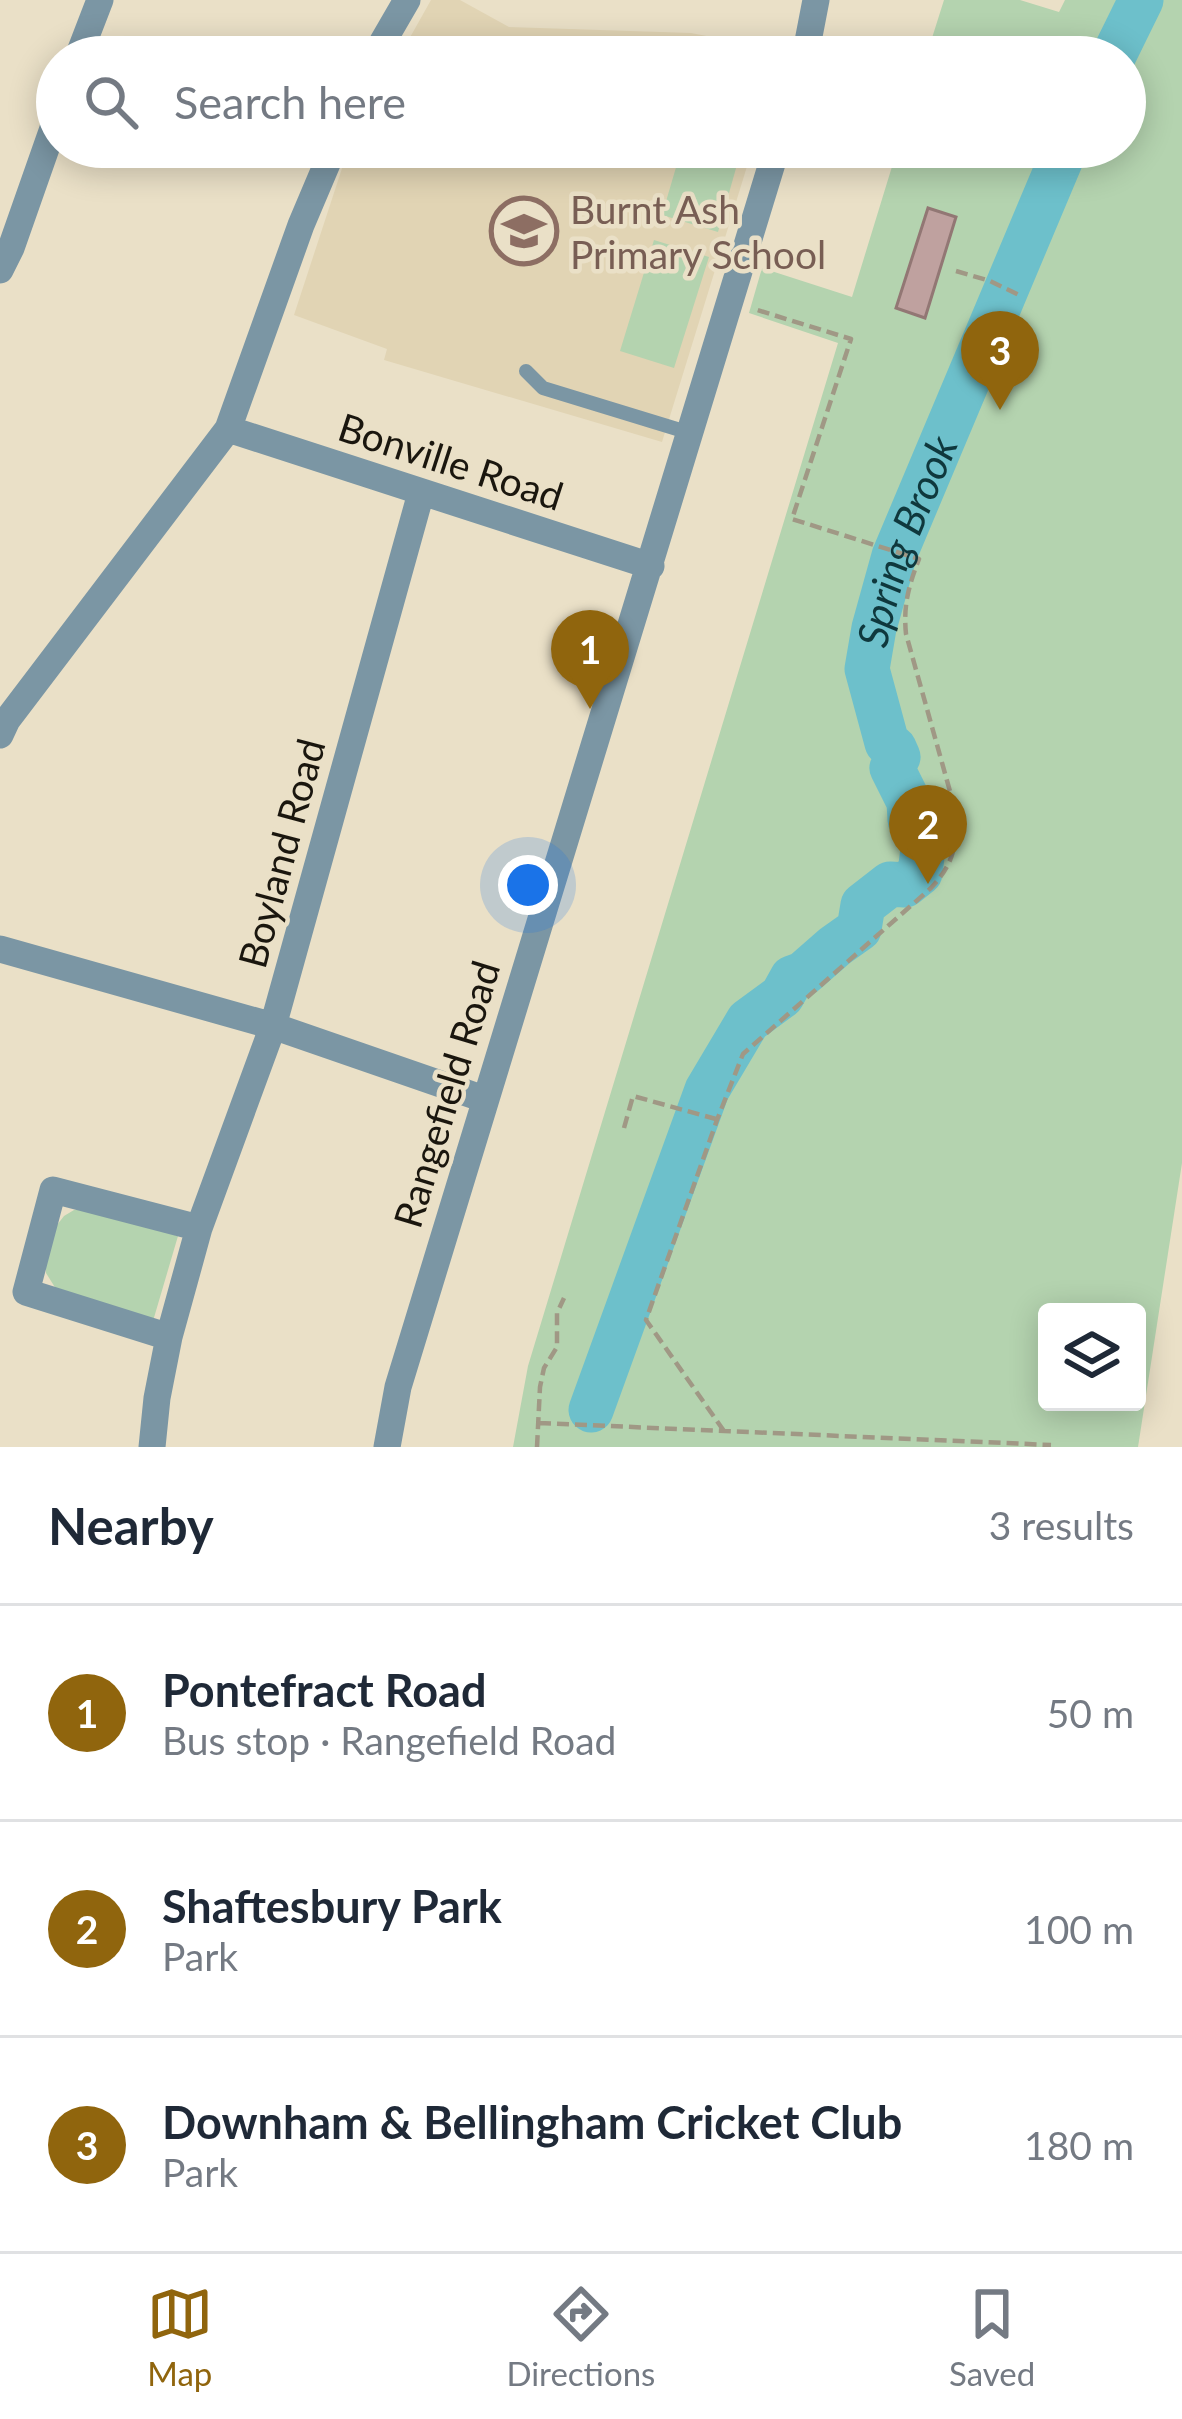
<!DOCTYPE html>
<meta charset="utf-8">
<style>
:root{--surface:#fff;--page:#f6f6f7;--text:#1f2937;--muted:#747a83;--line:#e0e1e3;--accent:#90650d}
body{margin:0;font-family:Lato,sans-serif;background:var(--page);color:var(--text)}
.controls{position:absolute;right:36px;bottom:36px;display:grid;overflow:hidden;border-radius:12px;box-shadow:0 6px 30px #0003}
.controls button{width:108px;height:108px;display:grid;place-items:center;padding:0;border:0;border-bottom:3px solid var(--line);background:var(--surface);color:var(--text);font:60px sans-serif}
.you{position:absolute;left:528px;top:885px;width:42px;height:42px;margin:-30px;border:9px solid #fff;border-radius:50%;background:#1a73e8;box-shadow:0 0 0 18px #1a73e833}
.badge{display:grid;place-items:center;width:78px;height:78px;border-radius:50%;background:var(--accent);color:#fff;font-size:39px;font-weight:700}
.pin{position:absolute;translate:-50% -99px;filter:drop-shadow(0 3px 6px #0008)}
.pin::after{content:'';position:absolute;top:63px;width:42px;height:36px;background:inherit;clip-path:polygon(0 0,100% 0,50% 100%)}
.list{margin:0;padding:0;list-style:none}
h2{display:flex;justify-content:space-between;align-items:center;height:156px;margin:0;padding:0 48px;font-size:51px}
h2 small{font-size:39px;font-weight:400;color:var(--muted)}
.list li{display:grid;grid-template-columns:78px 1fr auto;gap:36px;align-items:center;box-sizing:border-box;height:216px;padding:0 48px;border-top:3px solid var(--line)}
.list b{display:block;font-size:45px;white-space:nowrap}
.list p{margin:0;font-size:39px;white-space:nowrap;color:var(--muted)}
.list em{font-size:39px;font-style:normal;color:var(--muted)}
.icon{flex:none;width:66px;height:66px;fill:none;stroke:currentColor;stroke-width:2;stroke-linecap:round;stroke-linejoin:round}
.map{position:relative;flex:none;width:1182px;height:1447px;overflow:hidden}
.search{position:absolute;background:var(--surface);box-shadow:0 6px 30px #0003;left:36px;right:36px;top:36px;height:132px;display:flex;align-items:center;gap:30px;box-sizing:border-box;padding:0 42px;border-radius:66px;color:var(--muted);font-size:45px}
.sheet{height:804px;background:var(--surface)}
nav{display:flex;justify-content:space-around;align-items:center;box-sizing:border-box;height:168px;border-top:3px solid var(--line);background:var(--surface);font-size:33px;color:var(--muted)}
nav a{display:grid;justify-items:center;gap:6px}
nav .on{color:var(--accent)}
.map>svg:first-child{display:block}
.built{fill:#e1d4b4}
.green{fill:#b4d3af;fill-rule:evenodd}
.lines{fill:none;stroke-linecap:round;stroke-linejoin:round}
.river{stroke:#6dc0cb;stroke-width:45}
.building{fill:#bfa19f;stroke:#927774;stroke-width:3}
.path{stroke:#a09885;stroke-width:4.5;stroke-dasharray:12 6;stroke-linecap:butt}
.lane{stroke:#7b96a4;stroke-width:14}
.street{stroke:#7b96a4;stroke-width:27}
.labels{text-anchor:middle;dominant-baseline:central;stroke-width:9;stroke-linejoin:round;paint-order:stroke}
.education-label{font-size:39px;fill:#785e54;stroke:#eae0c7;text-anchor:start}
.street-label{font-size:39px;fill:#1a160e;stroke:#eae0c7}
.water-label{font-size:42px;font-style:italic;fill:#0f383d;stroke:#eae0c7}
</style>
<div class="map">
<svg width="1182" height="1447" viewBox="0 0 1182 1447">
<rect width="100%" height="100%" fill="#eae0c7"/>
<path class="built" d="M431,0H460L509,27L691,33L783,51L781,57H399Z
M349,147H753L662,442L384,360L387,349L294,315Z"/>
<path class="green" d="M944,0H1020L1059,12L1065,0H1182V1163L1138,1447H513L528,1366L838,343L749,313L762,268L852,297L898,147H1125V57H926ZM1047,1312H1137V1402H1047Z
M682,147H742L718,232L662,215Z
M654,240L709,257L674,368L620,351Z
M89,1209L178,1236L153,1321L56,1289L46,1273V1260L57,1225L64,1216L74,1210Z"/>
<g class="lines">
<g class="river">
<path d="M1113,57L1141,0"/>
<path id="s1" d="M591,1410L707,1090L748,1021L782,996L792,978L803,974L835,946L859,929L863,905L890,884L905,885L920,873L923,849L921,837L910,820L909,802L892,768L898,757L894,748L887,743L867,669L874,628L894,556L1066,147"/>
</g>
</g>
<path class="building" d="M928,208L956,217L925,318L896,308Z"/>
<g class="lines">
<path class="path" d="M956,271L990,281L1021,296
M624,1128L633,1096L716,1119
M539,1423L1051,1445
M724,1431L646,1320L717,1120L743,1054L931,888C957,860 958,840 953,802L906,634C903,605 909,585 919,559L792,519L851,339L754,309
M537,1447L540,1387L544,1368L557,1347V1313L564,1298"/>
<path class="lane" d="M526,371L543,388L690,433"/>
<path class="street" d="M78,57L100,0
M374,57L407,0
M805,57L816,0
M0,270L11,248L57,117
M228,429L651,566
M0,735L7,720L228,429L301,225L334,147
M0,949L273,1026L484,1099
M169,1337L26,1292L53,1190L199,1228
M152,1447L157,1398L169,1337L199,1228L273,1026L421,493
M387,1447L398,1387L777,147"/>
</g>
<defs>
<symbol id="school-ring" viewBox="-11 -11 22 22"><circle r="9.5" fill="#eae0c7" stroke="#8d6e63" stroke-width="1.5"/><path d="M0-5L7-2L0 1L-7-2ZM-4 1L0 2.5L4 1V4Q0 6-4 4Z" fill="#8d6e63"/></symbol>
</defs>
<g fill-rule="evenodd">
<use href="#school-ring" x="486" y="193" width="76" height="76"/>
</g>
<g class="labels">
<g class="education-label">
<text x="570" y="209">Burnt Ash<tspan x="570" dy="45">Primary School</tspan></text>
</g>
<g class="street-label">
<text transform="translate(451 461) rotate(18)">Bonville Road</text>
<text transform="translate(281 853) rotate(-75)">Boyland Road</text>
<text transform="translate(446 1094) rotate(-73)">Rangefield Road</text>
</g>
<g class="water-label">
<text stroke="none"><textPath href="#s1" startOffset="1014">Spring Brook</textPath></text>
</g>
</g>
</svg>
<div class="controls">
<button><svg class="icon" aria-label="layers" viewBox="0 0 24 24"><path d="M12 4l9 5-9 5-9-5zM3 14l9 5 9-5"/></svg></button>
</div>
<div class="you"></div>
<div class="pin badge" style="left:590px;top:709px">1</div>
<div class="pin badge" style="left:928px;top:884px">2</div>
<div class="pin badge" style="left:1000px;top:410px">3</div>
<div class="search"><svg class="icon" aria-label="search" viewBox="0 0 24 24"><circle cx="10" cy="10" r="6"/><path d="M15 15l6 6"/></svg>Search here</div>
</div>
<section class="sheet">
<h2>Nearby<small>3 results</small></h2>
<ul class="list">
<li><span class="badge">1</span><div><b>Pontefract Road</b><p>Bus stop · Rangefield Road</p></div><em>50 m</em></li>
<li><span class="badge">2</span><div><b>Shaftesbury Park</b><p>Park</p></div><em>100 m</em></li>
<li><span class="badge">3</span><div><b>Downham &amp; Bellingham Cricket Club</b><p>Park</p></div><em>180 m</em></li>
</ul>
</section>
<nav>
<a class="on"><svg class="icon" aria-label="map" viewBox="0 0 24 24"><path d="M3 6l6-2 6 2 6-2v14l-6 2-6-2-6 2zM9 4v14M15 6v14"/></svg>Map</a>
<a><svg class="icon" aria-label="directions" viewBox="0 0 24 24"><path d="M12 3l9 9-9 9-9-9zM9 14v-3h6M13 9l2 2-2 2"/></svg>Directions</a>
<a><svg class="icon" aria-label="saved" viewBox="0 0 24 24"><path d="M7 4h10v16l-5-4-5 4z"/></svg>Saved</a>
</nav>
